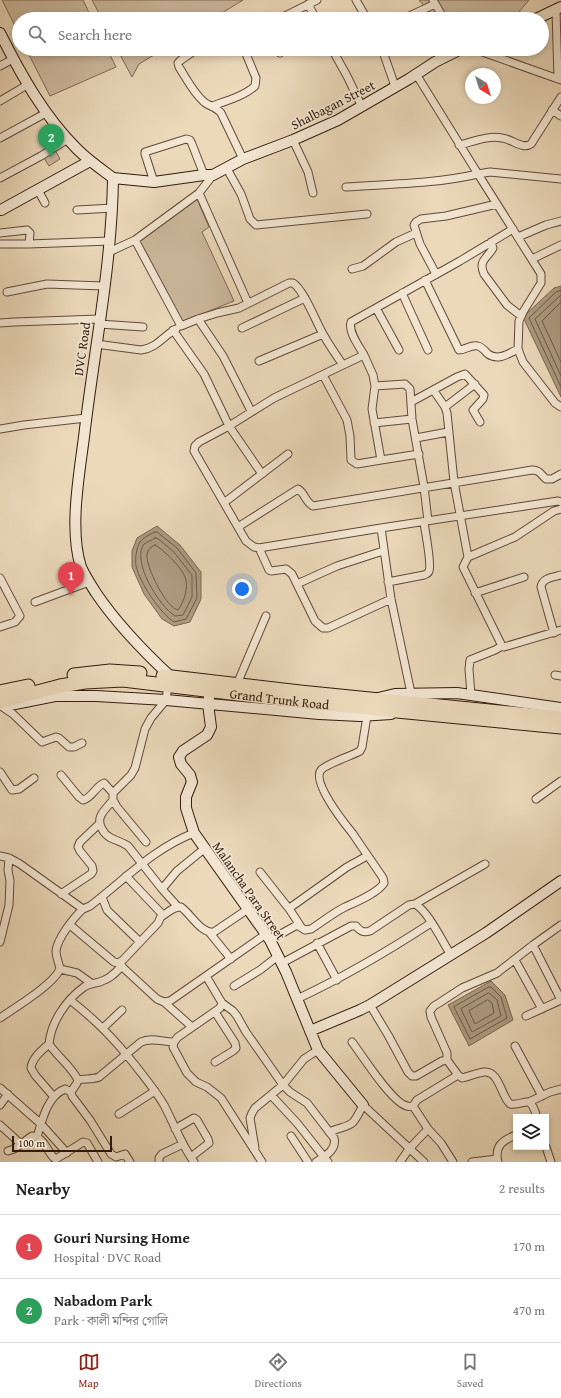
<!DOCTYPE html>
<meta charset="utf-8">
<style>
:root{--surface:#fff;--page:#f6f6f6;--text:#222;--muted:#767676;--line:#e0e0e0;--accent:#8f2418}
body{margin:0;font-family:"Gentium Book Plus","Noto Serif Bengali",serif;background:var(--page);color:var(--text)}
.controls{position:absolute;right:12px;bottom:12px;display:grid;overflow:hidden;border-radius:0px;box-shadow:0 2px 6px #0003}
.controls button{width:36px;height:36px;display:grid;place-items:center;padding:0;border:0;border-bottom:1px solid var(--line);background:var(--surface);color:var(--text);font:20px sans-serif}
.compass{position:absolute;left:465px;top:68px;width:36px;height:36px;border-radius:50%;background:var(--surface);box-shadow:0 2px 6px #0003;rotate:142deg}
.scale{position:absolute;left:12px;bottom:10px;width:100px;box-sizing:border-box;padding-left:4px;border:2px solid #331c0d;border-top:0;font-size:11px;line-height:14px;white-space:nowrap;color:#331c0d;-webkit-text-stroke:3px #f2e6d2;paint-order:stroke}
.you{position:absolute;left:242px;top:589px;width:14px;height:14px;margin:-10px;border:3px solid #fff;border-radius:50%;background:#1a73e8;box-shadow:0 0 0 6px #1a73e833}
.badge{display:grid;place-items:center;width:26px;height:26px;border-radius:50%;background:var(--accent);color:#fff;font-size:13px;font-weight:700}
.pin{position:absolute;translate:-50% -33px;filter:drop-shadow(0 1px 2px #0008)}
.pin::after{content:'';position:absolute;top:21px;width:14px;height:12px;background:inherit;clip-path:polygon(0 0,100% 0,50% 100%)}
.list{margin:0;padding:0;list-style:none}
h2{display:flex;justify-content:space-between;align-items:center;height:52px;margin:0;padding:0 16px;font-size:17px}
h2 small{font-size:13px;font-weight:400;color:var(--muted)}
.list li{display:grid;grid-template-columns:26px 1fr auto;gap:12px;align-items:center;box-sizing:border-box;height:64px;padding:0 16px;border-top:1px solid var(--line)}
.list b{display:block;font-size:15px;white-space:nowrap}
.list p{margin:0;font-size:13px;white-space:nowrap;color:var(--muted)}
.list em{font-size:13px;font-style:normal;color:var(--muted)}
.icon{flex:none;width:22px;height:22px;fill:none;stroke:currentColor;stroke-width:2;stroke-linecap:round;stroke-linejoin:round}
.map{position:relative;flex:none;width:561px;height:1162px;overflow:hidden}
.search{position:absolute;background:var(--surface);box-shadow:0 2px 6px #0003;left:12px;right:12px;top:12px;height:44px;display:flex;align-items:center;gap:10px;box-sizing:border-box;padding:0 14px;border-radius:22px;color:var(--muted);font-size:15px}
.sheet{height:180px;background:var(--surface)}
nav{display:flex;justify-content:space-around;align-items:center;box-sizing:border-box;height:56px;border-top:1px solid var(--line);background:var(--surface);font-size:11px;color:var(--muted)}
nav a{display:grid;justify-items:center;gap:2px}
nav .on{color:var(--accent)}
.map>svg:first-child{display:block}
.green{fill:#ccb99d;stroke:#806a55}
.water{fill:#ac997f;stroke:#7c6751}
.lines{fill:none;stroke-linecap:round;stroke-linejoin:round}
.shore{stroke:#705a46;stroke-width:1}
.street-casing{stroke:#614b38;stroke-width:9}
.secondary-casing{stroke:#331c0d;stroke-width:12}
.highway-casing{stroke:#331c0d;stroke-width:15}
.street{stroke:#f2e6d2;stroke-width:7}
.secondary{stroke:#f2e6d2;stroke-width:10}
.highway{stroke:#ebd9ba;stroke-width:13}
.labels{text-anchor:middle;dominant-baseline:central;stroke-width:3.5;stroke-linejoin:round;paint-order:stroke}
.street-label{font-size:13px;fill:#331c0d;stroke:#f2e6d2}
</style>
<div class="map">
<svg width="561" height="1162" viewBox="0 0 561 1162">
<rect width="100%" height="100%" fill="#ebd9ba"/>
<filter id="stains"><feTurbulence type="fractalNoise" baseFrequency=".005" numOctaves="4"/><feColorMatrix values="0 0 0 0 .2 0 0 0 0 .09 0 0 0 0 .02 0 0 0 .5 -.17"/></filter>
<radialGradient id="worn" r=".72"><stop offset=".6" stop-color="#630" stop-opacity="0"/><stop offset="1" stop-color="#630" stop-opacity=".3"/></radialGradient>
<path class="green" d="M2,0H83L92,19H19V34Z
M92,0H243L212,19H102Z
M419,0H529L513,19H436Z
M26,49H107L116,67L50,96Z
M117,49H164L139,64L132,77Z
M54,148L60,159L49,166L42,155Z
M197,199L209,227L202,232L234,301L182,322L139,241Z"/>
<path class="water" d="M561,286V397L523,317L554,288Z
M157,526L180,545L201,572V599L190,622L174,626L162,619L144,594L132,567V551L137,538Z
M491,981L505,995L513,1020L469,1046L448,1005Z"/>
<g class="lines">
<path class="shore" d="M561,290L556,292L529,318L561,387
M561,295L535,319L561,376
M561,302L542,321L561,362
M155,532H157L177,548L196,573L197,598L186,619L174,622C160,613 140,583 136,566C135,559 136,549 140,542C143,538 150,534 155,532Z
M155,538H157L173,551L192,575V597L183,615L175,616C160,607 131,562 144,544C147,542 152,540 155,538Z
M155,545C163,549 182,568 185,577C189,587 184,602 178,610C167,609 145,566 147,554C148,549 151,547 155,545Z
M489,987H491L501,997L507,1018L470,1039L454,1007Z
M489,993L497,1000L501,1016L472,1032L461,1009Z
M488,1000L492,1003L494,1013L475,1024L469,1011Z"/>
<defs>
<path id="street" d="M356,0L367,19
M433,0L444,19
M308,4L316,19
M556,10L558,79
M279,19L317,0
M403,19L435,4
M197,49L181,60L178,63L179,67C186,78 193,92 203,101C208,106 216,107 221,113L243,159
M278,49L280,53
M332,49L347,76L362,107
M382,49L395,86
M474,49L561,80
M0,66L13,59
M416,74L478,174L490,172L561,179
M0,101L27,85
M212,106C226,101 244,96 255,86L256,78L244,49
M552,110L561,116
M0,138L46,113
M293,140L308,172L313,193
M459,145C472,142 489,135 502,138C512,139 523,150 531,144L561,97
M226,167L241,194L250,219L256,225L367,214
M0,178L41,156L68,139
M154,182L145,154V152L186,139L190,140L192,144L204,175
M346,187C390,184 434,184 478,174L541,274V283L523,312L519,321L518,349L523,362L555,403L561,407
M38,190L45,203
M199,193L248,303
M77,210L113,208
M0,233L27,230L30,233L29,244L110,241
M518,237L546,225L561,221
M135,240L181,326L198,319L217,313L239,308L289,283H293C304,290 316,322 323,334C329,345 336,355 343,365L274,398L229,426L199,442L195,446L194,451L246,541L254,547L259,548L381,528L391,599L411,693
M491,242L493,248C487,259 478,260 484,274L507,305L521,316
M0,244H29
M109,252L135,240L199,193L213,175
M532,259L561,245
M352,269L363,266L396,242L416,233
M436,274L420,244L414,225L416,222L421,219L446,216L497,204
M425,280L459,350C466,350 471,344 478,346C482,347 485,351 488,354C498,361 508,354 518,349
M7,292L47,284L104,286
M402,293L428,350
M376,308L399,350
M198,319L223,356L251,411
M0,323L14,322L99,319
M99,324L143,327
M242,328L305,298
M173,330L204,374L229,426L262,474
M96,344L141,350C157,348 163,336 176,329
M364,355L373,375L375,386L405,384L410,389L412,419L424,487L428,521
M259,361L323,334
M343,365L364,355C359,346 348,332 351,322L460,261L513,229
M323,375L347,420L350,436L351,460L357,464L381,460
M375,386L372,409L381,460L419,454
M434,391L445,407L447,413L454,482L468,557
M411,402L457,377L465,374L484,395L483,399L473,410L480,422
M445,407L475,384
M374,423L412,419
M0,429L24,425L86,418
M416,438L448,432
M225,502L288,454
M561,509L554,511L515,537L468,557L463,567L502,646L504,647L561,630
M238,527L298,489C305,493 305,502 313,506L532,470C540,470 541,475 546,479H552L561,474
M381,528L558,501L561,502
M259,548L269,570L271,571L286,569L292,574L315,621L323,628H328L391,599
M0,578L20,616L15,622L0,627
M388,582L424,575C426,574 428,574 429,571C432,564 425,531 424,522
M297,584L337,566L383,551
M475,593L524,577
M35,602L89,582
M554,633L541,587C542,578 553,577 561,575
M555,675L561,676
M237,684L266,616
M471,695L469,669L470,660L495,650L502,646
M1,706L13,714L42,742L56,737L59,738L69,747H74L82,743
M0,772L12,790L19,789L34,778
M61,775L79,797L83,800C92,798 95,787 104,783L113,793
M536,799L561,781
M113,800C105,810 95,817 102,829C104,833 107,836 111,838C117,841 122,842 128,846L162,889L178,907
M146,842L117,807L113,800V793L131,775L135,768L145,729L151,718L166,700L168,685
M0,856L9,858L20,864L83,909L90,906C123,881 154,848 194,833
M260,872L290,910
M162,889L177,871L204,849
M61,894L91,874L93,871L92,866L80,851L78,847L80,842L99,824
M102,897L107,910L111,914L140,942
M415,904L485,864
M161,917C167,913 174,906 181,907C191,914 201,934 214,932L248,909
M70,925L114,962L118,963L123,960L158,923L162,914L126,876
M301,927L290,910L291,907L347,867L367,856
M209,932L231,959
M270,940L297,925L305,930L311,929C322,922 333,913 345,907C356,902 378,893 384,883L383,878C373,863 363,849 353,834C345,824 311,782 321,770C326,764 351,756 360,751L362,747L367,716
M0,942L9,905L10,881L8,870L9,858
M317,943L337,980
M533,945L561,1000
M515,960L542,1009
M118,963L157,999L164,1002L170,1001L266,934
M282,963L351,926H356C360,931 363,933 370,931L409,905L415,904C428,911 442,941 451,955
M122,966C116,972 110,979 102,981C96,984 90,983 84,987C66,1000 51,1022 49,1044C57,1056 71,1066 78,1080L77,1083L71,1092L72,1096L90,1120L111,1154L116,1157L125,1154L130,1162
M60,969L77,973L91,983
M206,976L222,1003L220,1008L178,1037L174,1042L173,1047L187,1073L196,1082L207,1087L221,1098L262,1162
M234,986L260,970L278,956
M297,999C344,977 388,951 431,923
M70,1000C97,1021 114,1039 135,1065C145,1078 156,1091 164,1105C174,1124 181,1144 194,1162
M164,1002L192,1027
M222,1003L233,1011L237,1016L246,1032L283,1085L290,1092L307,1103L334,1138C337,1150 325,1156 316,1162
M370,1005L388,1035L408,1072L412,1076H416L442,1061L447,1060L458,1075L462,1078C470,1076 477,1073 484,1072C499,1070 501,1096 510,1104C527,1106 529,1092 537,1117
M526,1016L561,1000
M0,1018C16,1007 53,985 60,969C59,963 56,957 56,951C57,939 74,917 83,909
M103,1028L122,1010
M352,1042C362,1055 392,1103 407,1106C409,1107 411,1106 413,1106
M49,1044C42,1050 32,1058 31,1068L35,1075L54,1097
M515,1046L542,1096
M447,1060V1053L431,1017L430,1011L434,1006L439,1003L462,988L497,973L533,945L561,925
M215,1062L233,1051L236,1048L235,1043L215,1012
M78,1080C85,1078 92,1080 99,1077L141,1042C151,1037 163,1042 174,1042
M0,1088L41,1124L67,1153
M271,1095L297,1123L328,1162
M529,1102L550,1092L561,1089
M0,1105L8,1094
M119,1114L155,1091
M0,1125L21,1144
M175,1129L194,1118L197,1120L208,1139L209,1143L191,1157
M329,1132C352,1123 351,1130 363,1105L424,1162
M291,1136L308,1162
M37,1137C42,1121 47,1096 65,1089L71,1092
M546,1147L551,1162
M255,1148L250,1118L252,1113L255,1108L283,1085L304,1059L318,1050
M8,1151L14,1149L32,1136C45,1138 46,1150 54,1158L56,1159L80,1144L83,1142L87,1143L98,1162
M159,1162V1158L162,1154L183,1144
M400,1162L409,1149L428,1129
M453,1162L441,1143L428,1129L413,1106L417,1100L458,1075
M472,1162L497,1159
M498,1162C494,1146 503,1140 516,1135"/>
<path id="secondary" d="M536,19L561,7
M0,33C21,75 44,116 77,149C88,160 101,169 113,178C112,265 94,351 84,437C79,476 69,530 81,567C85,576 91,585 96,593C117,624 143,651 171,677
M113,178L154,182L204,175H213L243,159L293,140L338,120L409,79L435,62L461,49
M1,210L90,161
M210,691L208,704L211,727L207,735L183,751L179,757L181,764L190,775L192,782L186,797V808L194,833L270,940L286,972L318,1050L363,1105
M378,698L395,694L457,693L561,708
M10,705L55,696H96L166,700L319,714L360,716L391,714
M310,1031L360,1010L370,1005L486,933L561,881"/>
<g id="highway">
<path d="M74,675L110,671L140,673"/>
<path d="M163,676L300,692L561,718"/>
<path d="M0,692L28,686"/>
<path id="s1" d="M0,702L60,686L85,682L123,680L304,702L561,727"/>
</g>
</defs>
<use href="#street" class="street-casing"/>
<use href="#secondary" class="secondary-casing"/>
<use href="#highway" class="highway-casing"/>
<use href="#street" class="street"/>
<use href="#secondary" class="secondary"/>
<use href="#highway" class="highway"/>
</g>
<g class="labels">
<g class="street-label">
<text transform="translate(333 105) rotate(-27)">Shalbagan Street</text>
<text transform="translate(82 349) rotate(-82)">DVC Road</text>
<text stroke="none"><textPath href="#s1" startOffset="283">Grand Trunk Road</textPath></text>
<text transform="translate(249 891) rotate(55)">Malancha Para Street</text>
</g>
</g>
<rect width="100%" height="100%" filter="url(#stains)"/>
<rect width="100%" height="100%" fill="url(#worn)"/>
</svg>
<div class="controls">
<button><svg class="icon" aria-label="layers" viewBox="0 0 24 24"><path d="M12 4l9 5-9 5-9-5zM3 14l9 5 9-5"/></svg></button>
</div>
<svg class="compass" viewBox="-18 -18 36 36"><path d="M0-13l5 13h-10z" fill="#e53935"/><path d="M0 13l5-13h-10z" fill="#767676"/></svg>
<div class="scale">100 m</div>
<div class="you"></div>
<div class="pin badge" style="left:71px;top:595px;background:#e0444e">1</div>
<div class="pin badge" style="left:51px;top:157px;background:#2e9e5b">2</div>
<div class="search"><svg class="icon" aria-label="search" viewBox="0 0 24 24"><circle cx="10" cy="10" r="6"/><path d="M15 15l6 6"/></svg>Search here</div>
</div>
<section class="sheet">
<h2>Nearby<small>2 results</small></h2>
<ul class="list">
<li><span class="badge" style="background:#e0444e">1</span><div><b>Gouri Nursing Home</b><p>Hospital · DVC Road</p></div><em>170 m</em></li>
<li><span class="badge" style="background:#2e9e5b">2</span><div><b>Nabadom Park</b><p>Park · কালী মন্দির গোলি</p></div><em>470 m</em></li>
</ul>
</section>
<nav>
<a class="on"><svg class="icon" aria-label="map" viewBox="0 0 24 24"><path d="M3 6l6-2 6 2 6-2v14l-6 2-6-2-6 2zM9 4v14M15 6v14"/></svg>Map</a>
<a><svg class="icon" aria-label="directions" viewBox="0 0 24 24"><path d="M12 3l9 9-9 9-9-9zM9 14v-3h6M13 9l2 2-2 2"/></svg>Directions</a>
<a><svg class="icon" aria-label="saved" viewBox="0 0 24 24"><path d="M7 4h10v16l-5-4-5 4z"/></svg>Saved</a>
</nav>
